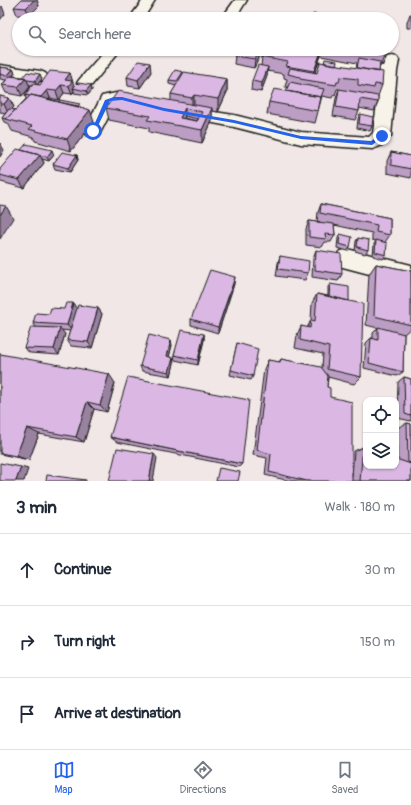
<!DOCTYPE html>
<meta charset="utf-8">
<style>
:root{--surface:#fff;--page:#f6f6f7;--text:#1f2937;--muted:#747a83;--line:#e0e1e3;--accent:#2563eb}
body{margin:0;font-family:Pangolin,sans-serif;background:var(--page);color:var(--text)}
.controls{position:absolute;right:12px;bottom:12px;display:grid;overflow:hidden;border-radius:8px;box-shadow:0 1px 3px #0004}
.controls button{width:36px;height:36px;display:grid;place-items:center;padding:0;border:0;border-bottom:1px solid var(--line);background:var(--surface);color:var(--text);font:20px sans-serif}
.stop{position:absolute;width:12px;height:12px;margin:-9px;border:3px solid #2563eb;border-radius:50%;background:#fff}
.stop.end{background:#2563eb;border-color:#fff;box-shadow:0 1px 4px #0008}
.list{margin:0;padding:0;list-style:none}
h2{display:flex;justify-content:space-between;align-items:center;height:52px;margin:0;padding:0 16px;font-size:17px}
h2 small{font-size:13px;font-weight:400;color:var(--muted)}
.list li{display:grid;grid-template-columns:26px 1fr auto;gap:12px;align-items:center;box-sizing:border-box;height:72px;padding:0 16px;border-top:1px solid var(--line)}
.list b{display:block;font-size:15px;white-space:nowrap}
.list em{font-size:13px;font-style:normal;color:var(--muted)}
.icon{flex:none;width:22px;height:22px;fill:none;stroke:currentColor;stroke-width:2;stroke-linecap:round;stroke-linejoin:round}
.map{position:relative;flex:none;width:411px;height:481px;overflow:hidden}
.search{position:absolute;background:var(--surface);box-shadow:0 1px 3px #0004;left:12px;right:12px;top:12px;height:44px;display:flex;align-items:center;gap:10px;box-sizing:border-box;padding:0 14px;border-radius:22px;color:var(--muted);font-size:15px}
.sheet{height:268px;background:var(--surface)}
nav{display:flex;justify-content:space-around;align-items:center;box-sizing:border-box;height:56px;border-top:1px solid var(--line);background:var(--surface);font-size:11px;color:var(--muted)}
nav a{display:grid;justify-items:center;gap:2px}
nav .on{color:var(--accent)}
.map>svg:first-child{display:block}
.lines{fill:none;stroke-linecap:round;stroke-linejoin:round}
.minor-casing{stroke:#1c1c1c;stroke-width:3}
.minor{fill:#f7f3e8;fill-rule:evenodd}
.wall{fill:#bc9ec4;stroke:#1c1c1c;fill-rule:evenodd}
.shaded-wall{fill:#9981a0;stroke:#1c1c1c}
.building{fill:#dbb8e4;stroke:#1c1c1c;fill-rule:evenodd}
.route{fill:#2563eb}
</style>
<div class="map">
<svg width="411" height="481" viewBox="0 0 411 481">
<rect width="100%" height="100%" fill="#f1e7e7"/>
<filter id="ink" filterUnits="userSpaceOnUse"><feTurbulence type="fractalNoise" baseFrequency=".025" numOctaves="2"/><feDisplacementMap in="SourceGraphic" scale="8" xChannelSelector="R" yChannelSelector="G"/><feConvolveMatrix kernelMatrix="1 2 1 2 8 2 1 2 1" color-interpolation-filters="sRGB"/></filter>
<g filter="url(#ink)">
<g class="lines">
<defs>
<path id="minor" d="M143,0H155L143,19H129Z
M235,0H247L235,19H221Z
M106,49H121L91,86L85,88L79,86L77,83L79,80Z
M271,49H300L383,66L387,57L392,56L397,57L399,60L397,71L391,136C387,143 380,147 372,149L301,144L234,127L177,116L175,112L177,108L183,107L234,115L301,132L369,137L373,133L381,75L278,53L273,52Z
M0,65L40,71L45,73L48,76L45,79L40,81L0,75Z
M116,93L147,99L149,103L147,107C136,109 126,103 115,104L99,135L93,137L87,135L84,131L102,96Z
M347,249L411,265V285L339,266L336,259L339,252Z"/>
</defs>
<use href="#minor" class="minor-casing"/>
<use href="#minor" class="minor"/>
</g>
<path class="wall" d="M21,0H37L39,6L29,16L17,15L14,7Z
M410,14H411V28H407V22Z
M238,49H262V52L254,68L234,64L235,56Z
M266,49H387L380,67H379V72L382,85L378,96V102L374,111L359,108V111L355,120L333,116L336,98L339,89H337L335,95L334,94L332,98L322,96L315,123L267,114L269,102L286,91L288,87H285L287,79L284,78V74L267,71V76L261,92L251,90L252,81L261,66L262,57ZM321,56L357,63L356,68L336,65L317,73L315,72Z
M0,67L13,69L15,73L13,76L23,77L42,79L37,85H40L70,73L74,87L91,85L92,90L88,95L74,93V91L72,94L64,93L59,100L50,98L49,99L81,107L94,122L71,151L35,141L33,137L12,131L8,123L4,122L2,118L6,113L0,112V96L9,98L14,107L11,109L15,110L26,99L25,95L32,85H29L30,87L22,96L6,93L2,85L6,80L0,79Z
M151,72L140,88L128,86L127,77Z
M183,72V73L227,79V92L218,112L212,111V121L202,143L149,132V128L109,120L106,108L171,101V94L176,86L169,84V80Z
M360,114L372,126L370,131L357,128L358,119Z
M21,150L54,155L49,161L42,159L44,163L24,188L1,182L0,181V169Z
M391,152L411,156V178L387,173V161Z
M77,155L78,160L70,172L55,169L53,164Z
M321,204L390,218V235L385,242L386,255L383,259L373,256L374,244L376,241L372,240V233L334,225L335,235L331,242H325L322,247L306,245V229L309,221L320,222L317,221L318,212Z
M340,234L350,247L348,251L337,248L338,238Z
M358,238L368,250L365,254L355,251L356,241Z
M316,250L342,274L338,281L312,277L313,258Z
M280,256L308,273L305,280L276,276L278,263Z
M376,264L411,271V328L404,334L403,372L397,376L364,368L366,343L371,338H373V333L378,328L366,325L369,274Z
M234,284L218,333L191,325V319Z
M330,284L349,301L361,377L354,384L328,377L327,387L352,476L354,451L363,447L397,459V428L407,423L411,424V481H290L265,475L267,458L253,455L264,369L268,360L279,362L281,359L322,368L323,354L295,348L297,335L301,326L307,328L311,320L312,303L317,294L328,296V287Z
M98,308L102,314L92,348L71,346L67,340L70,331L61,330L65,334L59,355L30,353L24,348L36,327L33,323L49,314Z
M204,334V340L198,365L175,360L174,355Z
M237,343L253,376L251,380L230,375Z
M172,345L169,357L173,358L174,363L171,376L142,371L140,366Z
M0,354L115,383L107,412L94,409L84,442L39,434L29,460L0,454Z
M404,377L411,379V421L397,418L398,382Z
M110,437L242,464L239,467L117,442Z"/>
<path class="shaded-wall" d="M34,0H37L39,6L29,16L26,8Z
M2,6L5,14L0,20V8Z
M260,49H262V52L254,68L255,59Z
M322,49L320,58L312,81L314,71Z
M150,63L151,72L140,88L138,80Z
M268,67L267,76L261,92L262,83Z
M13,69L15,73L9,80L7,76Z
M70,73L75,89L73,88L74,91L72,94L69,86L65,80Z
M40,74L42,79L36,86L35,81Z
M26,78L30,87L22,96L18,87Z
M227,79V92L218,112V99Z
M61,85L64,93L59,100L56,91Z
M91,85L92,90L88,95L86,91Z
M47,90L50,98L45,106L41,97Z
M194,95V107L192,110V98Z
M9,98L14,107L8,113L4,104Z
M185,108V121L180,118Z
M212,108V121L202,143V130Z
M90,110L94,122L71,151L67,139Z
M0,143L4,150L0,157Z
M52,150L54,155L49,161L47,157Z
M40,155L44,163L24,188L19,180Z
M77,155L78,160L70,172L68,168Z
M6,206L13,218L0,239V215Z
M235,277L234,284L218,333V327Z
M73,303L77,309L72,331L67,325Z
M98,308L102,314L92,348L88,342Z
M60,328L65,334L59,355L54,349Z
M204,334V340L198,365V360Z
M171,340L172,345L168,361L167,356Z
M173,358L174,363L171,376L169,372Z
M109,374L115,383L107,412L100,405Z
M87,402L94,409L84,442L76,437Z
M27,428L39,434L29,460L16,456Z
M154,454L157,458L153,481H149Z
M21,467L28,469L24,481H16Z"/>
<path class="building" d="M21,0H34L26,8L14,7Z
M313,14L344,19H311Z
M72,15L84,16L82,19H69Z
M248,16L253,17L252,19L246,18Z
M238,49H260L255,59L235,56Z
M266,49H322L314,71L286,66L288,62L262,57Z
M370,49H387L386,52Z
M359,58L380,62L379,72L357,68Z
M325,59L337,61L336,65L324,63Z
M138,61L150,63L138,80L127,77Z
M320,62L383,72L382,85L375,84L374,88L358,85V79L340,77L339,82H337L336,85L300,79V77L288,74L290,68L317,73Z
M258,65L268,67L262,83L252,81Z
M0,67L13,69L7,76L0,74Z
M175,70L183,72L177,81L169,80Z
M50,71L70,73L65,80L72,81L69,86L61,85L56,91L47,90L41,97L31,95L30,96L25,95L33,84L40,85Z
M27,72L40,74L35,81L27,80L26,78L23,77Z
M184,72L227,79L218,99L194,95L192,98L171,94Z
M10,76L26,78L18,87L2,85Z
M290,82L324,89L321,97L286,91Z
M78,83L91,85L86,91L73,88Z
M274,89L321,97L318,111L269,102Z
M339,89L378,96V102L360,99L359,111L336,107Z
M118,91L212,108L202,130L147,120L150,116L106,108ZM185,108L202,112L197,121L180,118Z
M31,95L90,110L67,139L29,129L32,126L6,119Z
M0,96L9,98L4,104H0Z
M60,100L80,104L78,106L59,102Z
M9,109L15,110L6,119L2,118Z
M360,114L373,117L372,126L359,124Z
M185,116L198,119L197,121L184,118Z
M26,144L52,150L47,157L21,150Z
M17,149L40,155L19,180L0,175V169Z
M62,152L77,155L68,168L53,164Z
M391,152L411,156V169L391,165Z
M321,204L390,218V235L376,232L377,225L320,213Z
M0,205L6,206L0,215Z
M309,221L334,224L335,235L325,234L326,239L309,237Z
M340,234L352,237L350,247L339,244Z
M358,238L369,240L368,250L357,247Z
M376,240L387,243L386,255L375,252Z
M316,250L341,254L342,274L315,270Z
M280,256L309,261L308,273L278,269Z
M376,264L411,271V325L374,316Z
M210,270L235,277L218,327L191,319Z
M330,284L349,287V301L329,296Z
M317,294L363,304L361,377L327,369L329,347L300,340L301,326L310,328L311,320L315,321Z
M66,303H73L67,325L33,323L36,313L49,314L51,308L64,309Z
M78,305L98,308L88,342L67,340Z
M31,327L60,328L54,349L24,348Z
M378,327L404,334L403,372L369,363L371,338L378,340Z
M181,330L204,334L198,360L174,355Z
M149,335L171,340L167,356L173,358L169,372L140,366Z
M237,343L258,349L253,376L231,370Z
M0,354L109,374L100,405L87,402L76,437L27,428L16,456L0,453Z
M281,359L321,367L328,376L327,387L330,388V397L352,402V481H307L269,472L271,454L257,450L268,360L280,362Z
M128,377L249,400L242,464L110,437Z
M404,377L411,379V416L405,414Z
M407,423L411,424V463L408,462Z
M363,447L366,449V466H396V459L411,464V481H360Z
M117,448L154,454L149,481H109Z
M0,463L21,467L16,481H0Z
M219,468L240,472L238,481H216Z
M47,475L86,480V481H46Z"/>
</g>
<path class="route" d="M114,97H122L164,108L234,120L301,136L371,141L380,135L384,136L372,145L301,139L234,123L164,111L122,100L110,101L95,132H91L105,100Z"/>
</svg>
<div class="controls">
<button><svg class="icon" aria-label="locate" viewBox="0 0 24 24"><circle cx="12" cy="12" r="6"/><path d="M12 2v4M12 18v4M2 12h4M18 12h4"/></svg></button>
<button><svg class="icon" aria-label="layers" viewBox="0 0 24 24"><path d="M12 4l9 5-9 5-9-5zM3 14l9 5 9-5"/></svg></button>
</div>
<div class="stop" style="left:93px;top:131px"></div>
<div class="stop end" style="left:382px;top:136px"></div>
<div class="search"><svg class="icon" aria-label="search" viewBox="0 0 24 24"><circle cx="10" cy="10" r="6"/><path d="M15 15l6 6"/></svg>Search here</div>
</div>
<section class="sheet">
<h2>3 min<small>Walk · 180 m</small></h2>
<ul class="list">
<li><svg class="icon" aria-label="ahead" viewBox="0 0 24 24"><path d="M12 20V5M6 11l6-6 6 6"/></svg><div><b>Continue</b></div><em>30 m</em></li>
<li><svg class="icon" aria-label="right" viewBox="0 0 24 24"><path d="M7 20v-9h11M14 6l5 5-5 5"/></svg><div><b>Turn right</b></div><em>150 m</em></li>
<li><svg class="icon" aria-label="arrive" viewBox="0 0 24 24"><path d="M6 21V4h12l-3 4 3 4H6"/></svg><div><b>Arrive at destination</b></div></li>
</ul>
</section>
<nav>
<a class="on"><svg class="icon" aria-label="map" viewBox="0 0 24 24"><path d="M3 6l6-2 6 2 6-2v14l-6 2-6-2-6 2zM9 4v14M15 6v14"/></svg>Map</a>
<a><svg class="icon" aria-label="directions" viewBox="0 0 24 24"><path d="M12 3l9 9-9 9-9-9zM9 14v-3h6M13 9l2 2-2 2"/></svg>Directions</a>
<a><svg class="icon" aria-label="saved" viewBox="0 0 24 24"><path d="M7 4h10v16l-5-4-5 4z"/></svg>Saved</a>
</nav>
